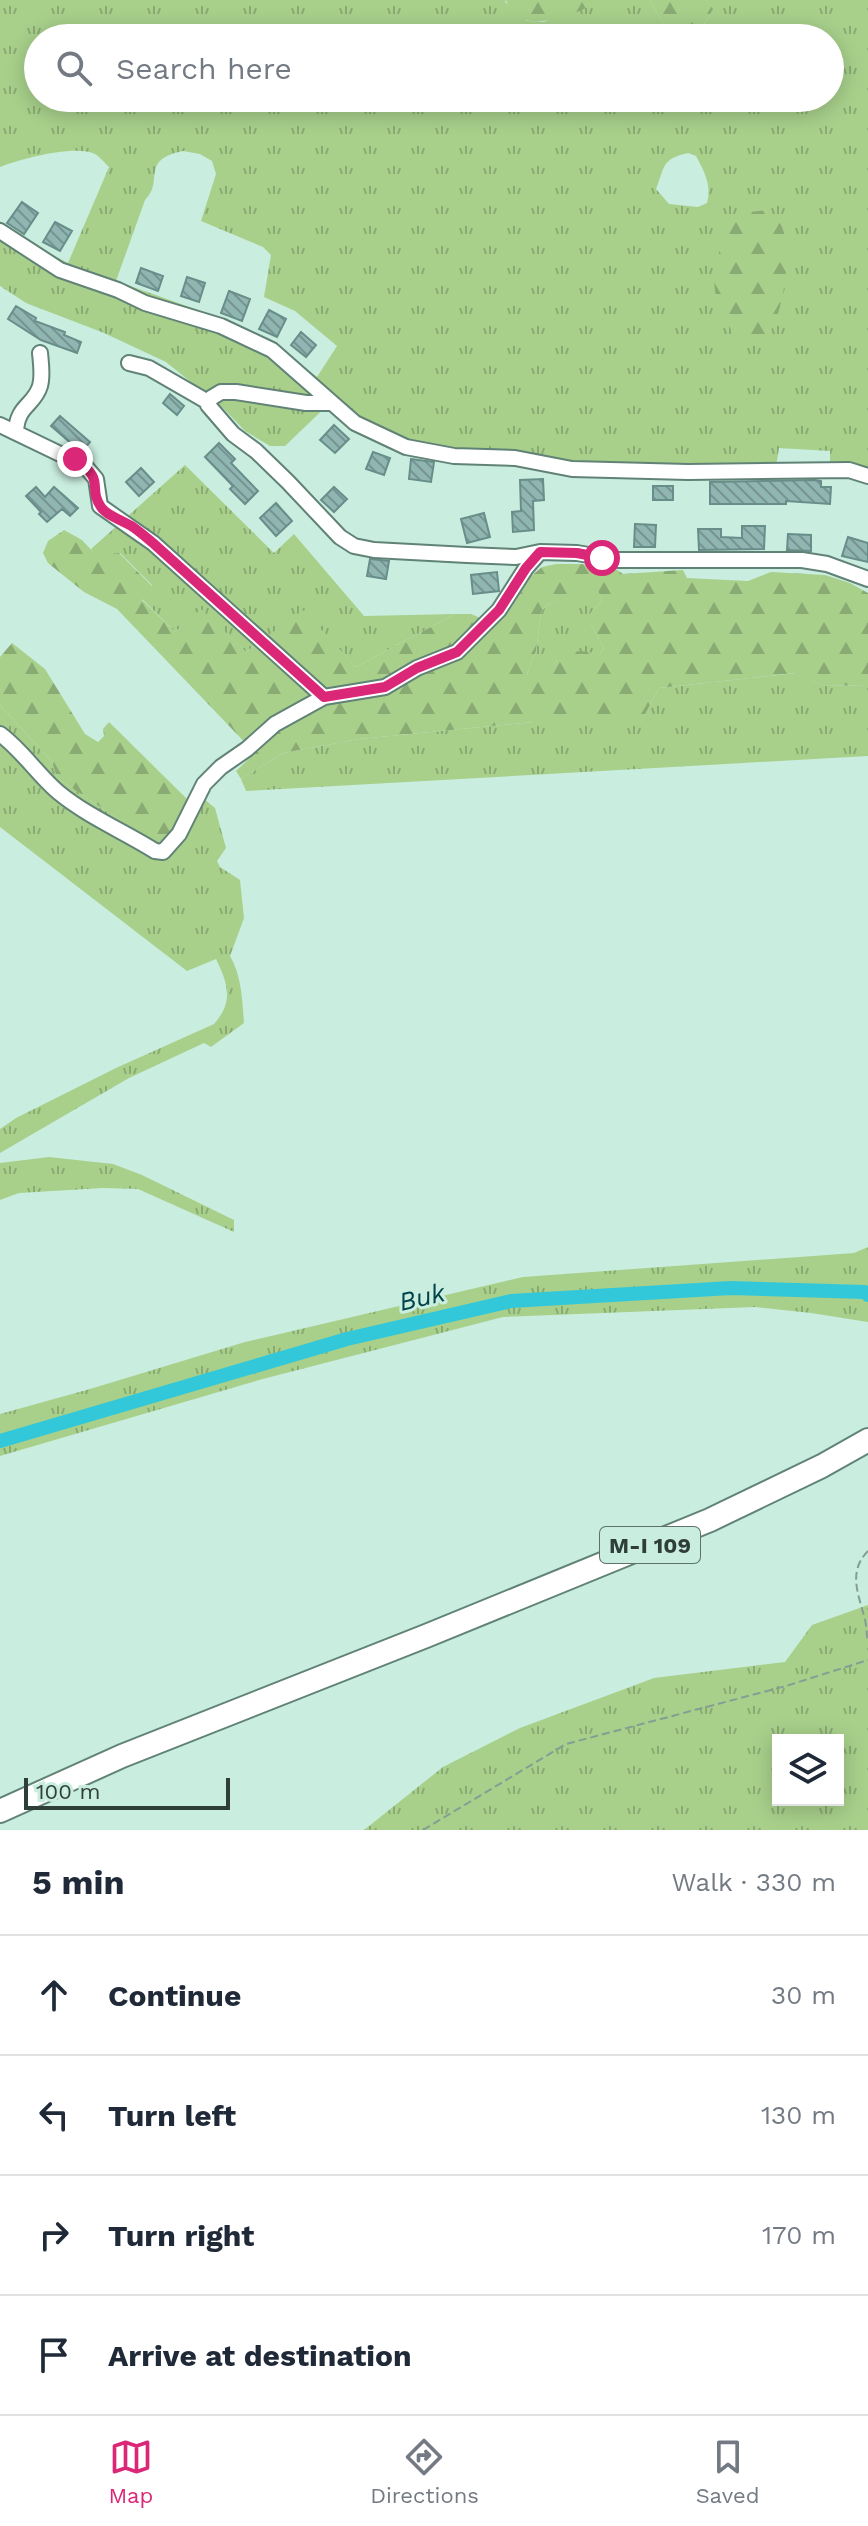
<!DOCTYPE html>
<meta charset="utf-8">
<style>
:root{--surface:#fff;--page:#f2f2f3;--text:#1f2937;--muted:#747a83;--line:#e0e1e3;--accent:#db2777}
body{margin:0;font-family:"Work Sans",sans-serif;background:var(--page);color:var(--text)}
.controls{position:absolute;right:24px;bottom:24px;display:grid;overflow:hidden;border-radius:0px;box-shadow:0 4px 20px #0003}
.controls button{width:72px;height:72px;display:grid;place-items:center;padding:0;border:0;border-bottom:2px solid var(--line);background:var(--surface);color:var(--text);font:40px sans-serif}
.scale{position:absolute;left:24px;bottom:20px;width:206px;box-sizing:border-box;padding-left:8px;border:4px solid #303e39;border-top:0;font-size:22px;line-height:28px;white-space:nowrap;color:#303e39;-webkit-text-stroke:6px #c9eddf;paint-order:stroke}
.stop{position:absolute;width:24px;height:24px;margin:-18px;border:6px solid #db2777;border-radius:50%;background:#fff}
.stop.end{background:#db2777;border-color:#fff;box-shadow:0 2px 8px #0008}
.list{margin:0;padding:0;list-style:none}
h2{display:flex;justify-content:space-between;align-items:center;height:104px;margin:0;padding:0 32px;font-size:34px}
h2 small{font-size:26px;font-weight:400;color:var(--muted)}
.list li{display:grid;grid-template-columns:52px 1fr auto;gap:24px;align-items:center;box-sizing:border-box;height:120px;padding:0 32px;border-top:2px solid var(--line)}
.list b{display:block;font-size:30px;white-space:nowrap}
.list em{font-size:26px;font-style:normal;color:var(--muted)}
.icon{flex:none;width:44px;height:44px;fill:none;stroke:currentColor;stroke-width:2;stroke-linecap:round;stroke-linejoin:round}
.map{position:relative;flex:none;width:868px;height:1830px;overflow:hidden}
.search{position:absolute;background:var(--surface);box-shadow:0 4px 20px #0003;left:24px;right:24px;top:24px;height:88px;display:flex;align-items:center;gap:20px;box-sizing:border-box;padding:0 28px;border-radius:44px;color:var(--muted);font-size:30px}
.sheet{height:584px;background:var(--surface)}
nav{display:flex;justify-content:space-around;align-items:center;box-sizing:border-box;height:112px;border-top:2px solid var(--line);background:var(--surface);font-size:22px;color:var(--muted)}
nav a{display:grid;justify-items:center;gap:4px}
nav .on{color:var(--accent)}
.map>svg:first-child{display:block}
.grass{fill:url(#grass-tufts);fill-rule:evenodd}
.forest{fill:url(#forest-firs);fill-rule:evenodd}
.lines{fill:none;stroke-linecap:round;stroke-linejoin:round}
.canal{stroke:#33c8d9;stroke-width:14}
.building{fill:url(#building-back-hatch);stroke:#688e8a;stroke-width:2}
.street-casing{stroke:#618276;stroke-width:18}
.primary-casing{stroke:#618276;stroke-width:26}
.path{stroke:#849e94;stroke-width:2;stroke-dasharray:8 4;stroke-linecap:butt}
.street{stroke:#fff;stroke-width:14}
.primary{stroke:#fff;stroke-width:22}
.route{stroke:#db2777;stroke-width:10}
.labels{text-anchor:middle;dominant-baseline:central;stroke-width:6;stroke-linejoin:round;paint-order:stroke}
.shield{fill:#c9eddf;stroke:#5e726b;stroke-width:2}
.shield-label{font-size:22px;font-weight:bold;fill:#303e39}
.water-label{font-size:26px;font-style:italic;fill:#004249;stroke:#c9eddf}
</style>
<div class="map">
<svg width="868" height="1830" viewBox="0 0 868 1830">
<defs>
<pattern id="grass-tufts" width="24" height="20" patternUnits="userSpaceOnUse" patternTransform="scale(2)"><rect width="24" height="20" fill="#a8d08b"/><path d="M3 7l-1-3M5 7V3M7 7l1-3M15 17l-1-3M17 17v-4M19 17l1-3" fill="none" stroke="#89aa73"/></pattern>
<pattern id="forest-firs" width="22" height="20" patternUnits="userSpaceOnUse" patternTransform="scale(2)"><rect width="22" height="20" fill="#a8d08b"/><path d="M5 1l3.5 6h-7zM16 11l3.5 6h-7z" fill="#89aa73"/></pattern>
<pattern id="building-back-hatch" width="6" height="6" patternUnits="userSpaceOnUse" patternTransform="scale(2)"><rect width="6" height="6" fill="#90b6b2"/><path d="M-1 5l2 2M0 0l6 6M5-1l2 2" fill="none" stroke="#769592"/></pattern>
</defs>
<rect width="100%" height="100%" fill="#c9eddf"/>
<path class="grass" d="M0,0H506L505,2L527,21L544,22L603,0H650L671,38H38V98H830V38H688L702,28L712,10L706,0H868V468L830,463V451L779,448L776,467L575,465L455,452L407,442L358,420L335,398L285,446H270L245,431L223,408L166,362L104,333L26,303L0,286V221L36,246L68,263L109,167C105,163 100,157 95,154C75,144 20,159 0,167ZM183,151L200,154L212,161L216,174L201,221L263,247L271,255L264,297L295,311L337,346L317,377L279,347L235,323L116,281L145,200C165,181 139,160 183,151ZM688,153L696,156C704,171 712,185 707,203L698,207L669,204L656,189C665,167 661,159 688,153Z
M185,465L274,553L294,534L364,616L455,614L356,667L303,611L246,652L201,610L175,632L142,599L152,585L120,553L96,556L91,549Z
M593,590L598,591L602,600L590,614V622L604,649L599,655L557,660L538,680L527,674L536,651L541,613L546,605Z
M797,673L823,685L868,686V756L246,791L241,779L283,753L359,739L533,722H641L659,688Z
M0,705L52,762L57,778L124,823L152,840H163L169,854L178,848L204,799L215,808L226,848L217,861L220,867L240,880L244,918L230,956C242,977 242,999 244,1023L211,1047L204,1043L129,1078L0,1153V1129L16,1118L116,1068L214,1024C234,1001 228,984 216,959L187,971L0,827Z
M49,1157L113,1164L142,1175L234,1220V1232L138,1189L103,1188L19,1193L0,1200V1163Z
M868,1247V1322L811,1313L755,1307L503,1317L259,1380L0,1456V1414L90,1389L245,1342L523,1277L854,1253Z
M868,1605V1830H364L443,1767L520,1728L654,1678L785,1662L812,1625ZM778,1740H838V1800H778Z"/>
<path class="forest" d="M506,0H603C577,13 518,41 506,0Z
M650,0H706L713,9C701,30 696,38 671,38Z
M770,210C773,215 778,220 781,225C793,248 784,308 771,330C763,341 751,344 738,344C732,330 717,306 715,291C711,266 724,233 739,213Z
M64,530L82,540L96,555L119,553L152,586L142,600L175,632L201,609L246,652L303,610L356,667L455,614H471L496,625L510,610L531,576L542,567L556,564H580L613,567L623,574L683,570L687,578L748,581L771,572L825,575L850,583L868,593V686L823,685L796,673L659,688L641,722H533L359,739L283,753L241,779L236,771L255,753L117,609L84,592L48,563L43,553L48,541ZM593,591H598L602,600L590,614V622L604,649L599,655C568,644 558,659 538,679L527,674L536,651L541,613L546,605Z
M12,643L45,669L85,734L98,742L104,736L103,729L109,722L188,800L172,831L163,840H152L124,823L57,778L52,762L0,705V657Z"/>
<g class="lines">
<path class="canal" d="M0,1441L347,1339L511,1301L731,1288L865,1292L868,1295"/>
</g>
<path class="building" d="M22,202L38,213L24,234L7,223Z
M55,222L72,231L60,251L43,242Z
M141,268L163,276L158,291L136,283Z
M187,277L205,283L199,302L181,296Z
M229,291L250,299L242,321L221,313Z
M16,306L36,318L35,321L65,332L64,335L81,342L77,353L41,340L8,319Z
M269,310L286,319L277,337L259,329Z
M301,332L316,345L306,357L291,345Z
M170,394L184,406L177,415L163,403Z
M60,416L90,442L81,452L51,426Z
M334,425L349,439L335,453L320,440Z
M219,443L235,459L231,463L258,491L245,504L230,489L233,486L205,457Z
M373,452L390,458L384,475L366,469Z
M411,459L434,462L431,482L409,479Z
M141,468L154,482L139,496L126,482Z
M543,479L544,500L533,501L534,530L513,532L512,512L521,511L520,480Z
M815,480L821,481V487H831L830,504L786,501V504H710V482Z
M653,486H673V500H653Z
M36,487L45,497L54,487L78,508L70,516L62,509L47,522L39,514L41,512L26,496Z
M334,487L347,499L334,512L321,500Z
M276,503L292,521L276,536L260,518Z
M484,513L490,537L467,543L461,519Z
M635,524L656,525L655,547H634Z
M742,526H765L764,549L699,550L698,529H721V537L742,538Z
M788,534L811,535V551L787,550Z
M848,537L868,543V562L842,556Z
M370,559L389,561L386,579L367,576Z
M497,572L499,591L473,594L471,575Z"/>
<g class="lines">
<defs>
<path id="street" d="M0,231L60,270L118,290L145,303L221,326L272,350L355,423L406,447L454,456L515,458L572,469L688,472L849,470L868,476
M129,363L149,368L208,402
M332,403H306L236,392H221L211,398L208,405L233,434L256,451L288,482L340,537L354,546L374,550L467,555L516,557L540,552
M0,425L85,466L96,479L100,506L153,543L324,697L385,687L417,668L457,652L499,610L526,568L540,552L577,553L618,560H802L827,564L868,579
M16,432C17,405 34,406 40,386C43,376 41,364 40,353
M0,734C22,750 37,774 58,792C87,816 123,831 155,851L163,852L179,834L204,784L221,767L247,749L275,724L324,697"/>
<path id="primary" d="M0,1811L122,1756L426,1636L710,1520L822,1466L868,1440"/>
</defs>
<use href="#street" class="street-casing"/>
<use href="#primary" class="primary-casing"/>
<path class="path" d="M868,1551C848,1571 858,1593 864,1616C867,1625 866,1633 868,1642
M423,1830L566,1744L786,1686L868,1660"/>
<use href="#street" class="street"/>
<use href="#primary" class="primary"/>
</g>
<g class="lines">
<path class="route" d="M75,459C107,481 87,487 101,507C107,516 124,521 133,527C140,532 147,538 153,543L324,697L385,687L417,668L457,652L499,610L526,568L540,552L577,553L602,558"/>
</g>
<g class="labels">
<rect class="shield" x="600" y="1527" width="100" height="36" rx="6"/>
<g class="shield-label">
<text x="650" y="1545">M-I 109</text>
</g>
<g class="water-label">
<text transform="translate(422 1297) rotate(-13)">Buk</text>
</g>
</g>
</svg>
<div class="controls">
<button><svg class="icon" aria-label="layers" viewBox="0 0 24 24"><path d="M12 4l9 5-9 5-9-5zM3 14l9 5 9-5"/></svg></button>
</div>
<div class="scale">100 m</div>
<div class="stop" style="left:602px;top:558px"></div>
<div class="stop end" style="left:75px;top:459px"></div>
<div class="search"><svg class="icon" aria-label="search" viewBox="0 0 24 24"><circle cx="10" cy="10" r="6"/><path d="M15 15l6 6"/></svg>Search here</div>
</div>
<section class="sheet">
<h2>5 min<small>Walk · 330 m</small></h2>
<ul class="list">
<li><svg class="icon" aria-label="ahead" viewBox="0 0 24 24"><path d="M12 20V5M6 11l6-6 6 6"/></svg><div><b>Continue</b></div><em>30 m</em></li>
<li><svg class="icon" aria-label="left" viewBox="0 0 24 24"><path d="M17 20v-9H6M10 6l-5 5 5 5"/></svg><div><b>Turn left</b></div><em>130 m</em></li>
<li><svg class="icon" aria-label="right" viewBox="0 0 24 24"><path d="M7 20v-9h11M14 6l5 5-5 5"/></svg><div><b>Turn right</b></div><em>170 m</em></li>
<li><svg class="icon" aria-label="arrive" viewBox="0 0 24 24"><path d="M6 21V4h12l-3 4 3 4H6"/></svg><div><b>Arrive at destination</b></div></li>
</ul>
</section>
<nav>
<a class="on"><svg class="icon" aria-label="map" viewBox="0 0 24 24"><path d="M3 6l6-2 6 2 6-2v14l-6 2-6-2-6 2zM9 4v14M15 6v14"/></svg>Map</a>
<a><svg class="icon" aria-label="directions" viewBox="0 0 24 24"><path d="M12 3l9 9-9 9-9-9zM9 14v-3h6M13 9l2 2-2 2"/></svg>Directions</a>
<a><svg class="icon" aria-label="saved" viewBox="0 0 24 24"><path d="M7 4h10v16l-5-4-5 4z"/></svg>Saved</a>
</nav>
